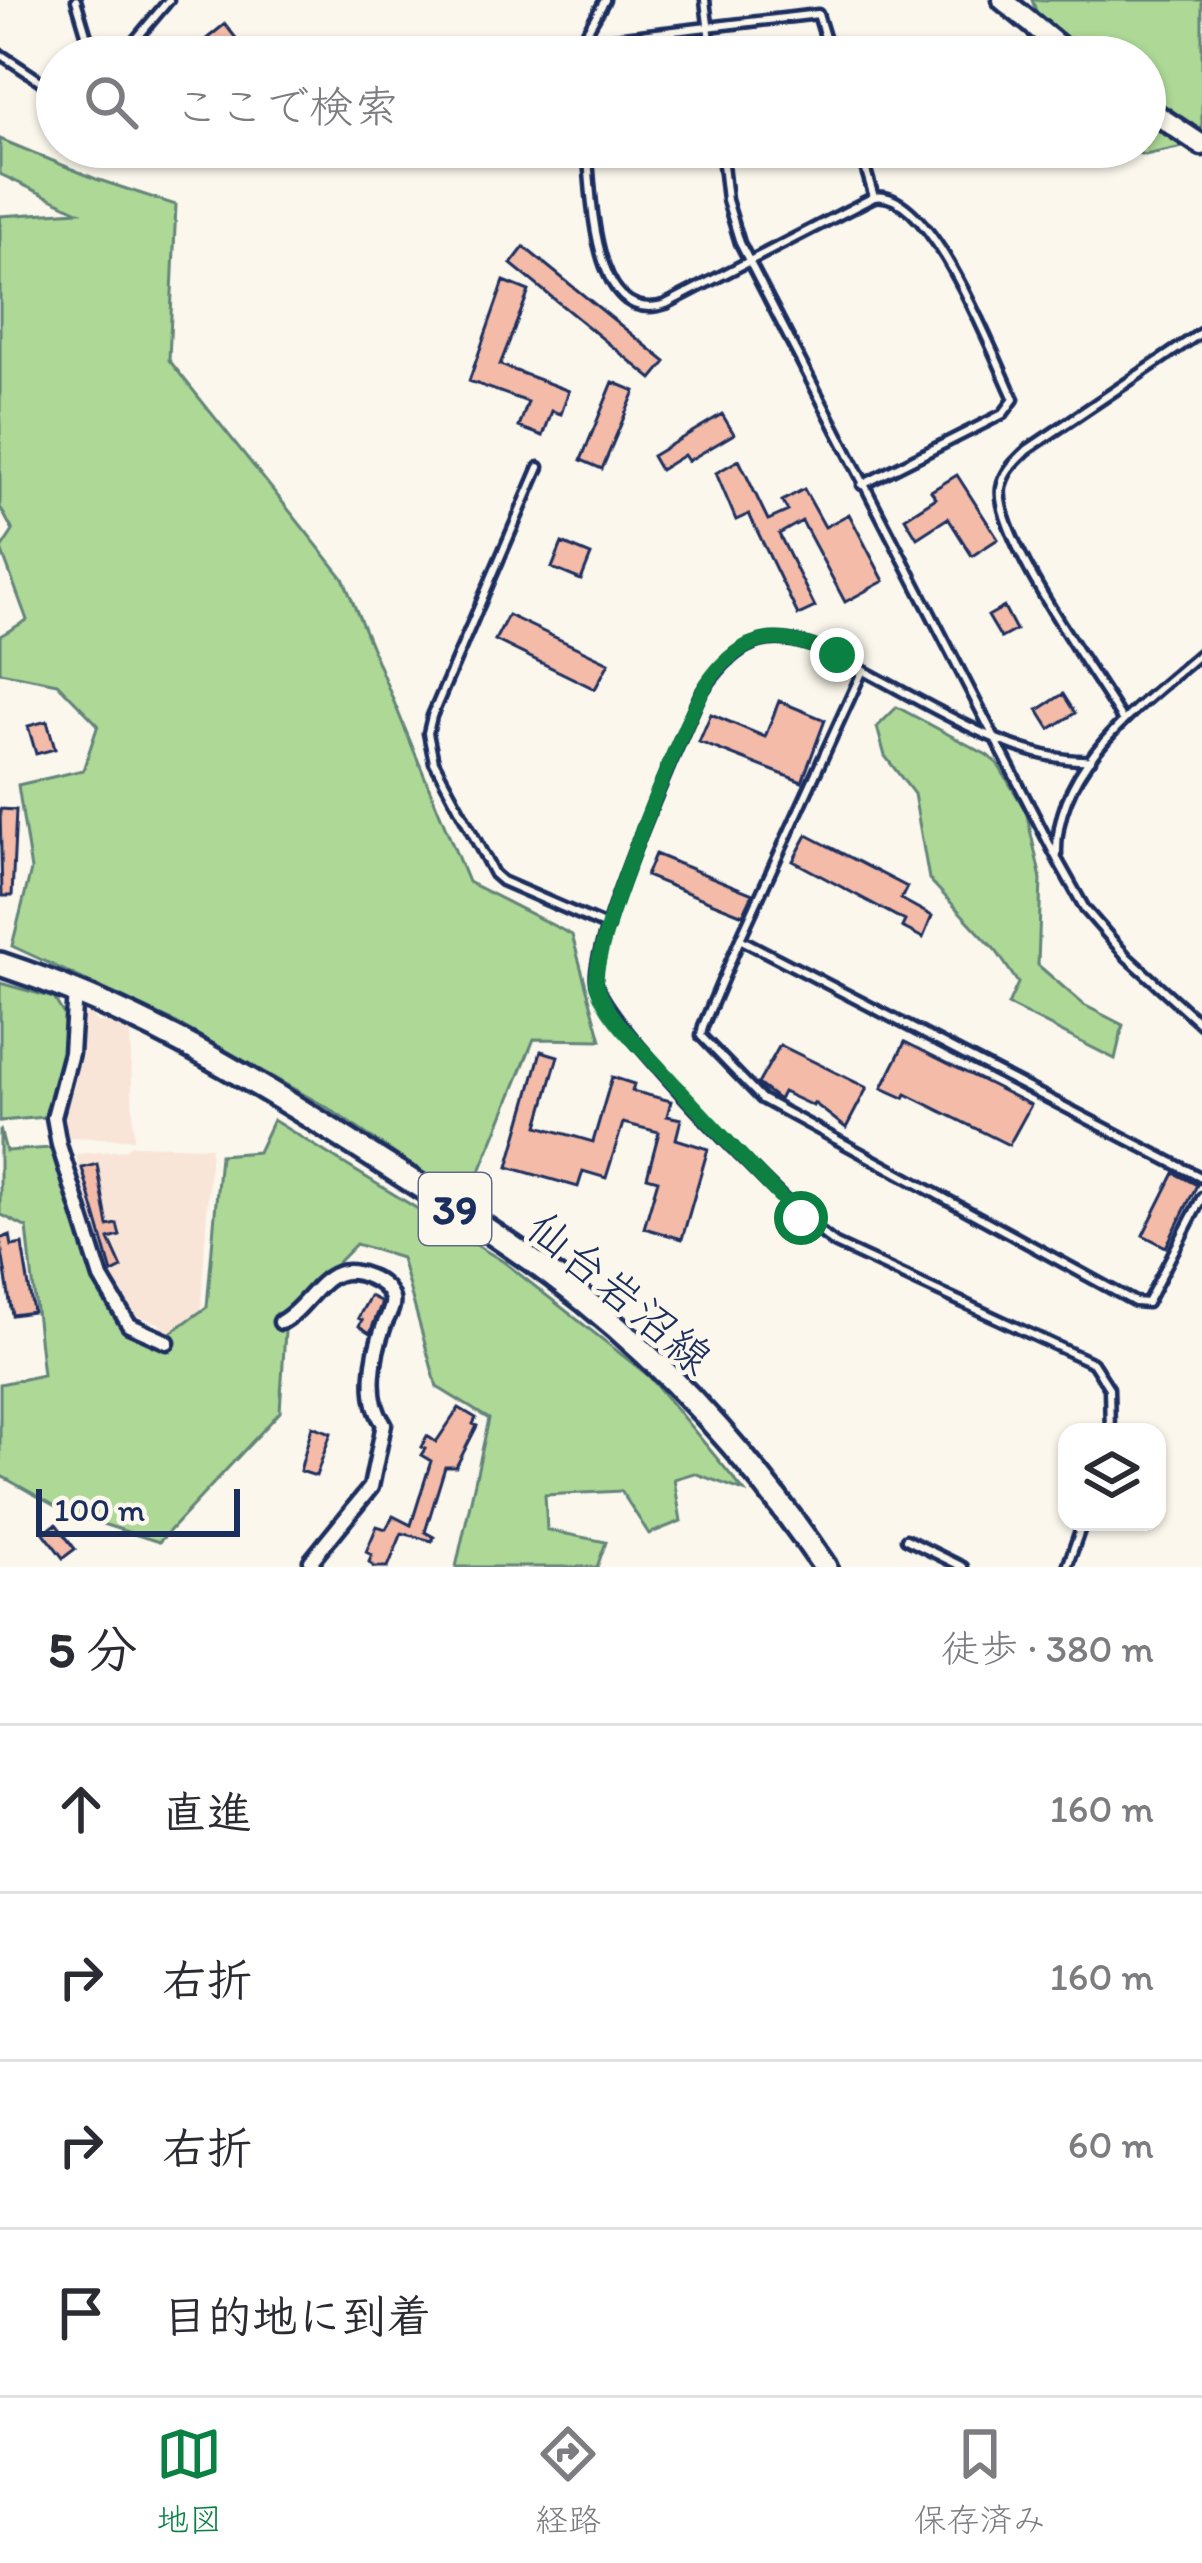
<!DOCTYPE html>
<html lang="ja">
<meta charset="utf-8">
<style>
:root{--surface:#fff;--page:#f7f7f7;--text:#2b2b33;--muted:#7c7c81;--line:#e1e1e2;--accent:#0b8043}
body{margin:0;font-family:Itim,"Klee One",sans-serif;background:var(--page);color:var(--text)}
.controls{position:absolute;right:36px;bottom:36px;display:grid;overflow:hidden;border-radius:24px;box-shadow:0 3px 9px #0004}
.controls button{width:108px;height:108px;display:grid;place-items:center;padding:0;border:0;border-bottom:3px solid var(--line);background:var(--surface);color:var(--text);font:60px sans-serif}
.scale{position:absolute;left:36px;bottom:30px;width:204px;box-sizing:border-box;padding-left:12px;border:6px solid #1b2f5e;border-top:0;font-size:33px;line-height:42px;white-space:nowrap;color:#1b2f5e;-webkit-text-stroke:9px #fbf7ec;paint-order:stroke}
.stop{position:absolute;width:36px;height:36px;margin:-27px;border:9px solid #0b8043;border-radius:50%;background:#fff}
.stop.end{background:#0b8043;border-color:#fff;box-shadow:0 3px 12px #0008}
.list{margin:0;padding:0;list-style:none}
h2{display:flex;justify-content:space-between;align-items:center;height:156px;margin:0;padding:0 48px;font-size:51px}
h2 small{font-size:39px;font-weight:400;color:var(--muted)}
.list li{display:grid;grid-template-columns:78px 1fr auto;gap:36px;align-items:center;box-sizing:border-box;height:168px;padding:0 48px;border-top:3px solid var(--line)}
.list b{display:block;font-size:45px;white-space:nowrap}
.list em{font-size:39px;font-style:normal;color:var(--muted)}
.icon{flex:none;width:66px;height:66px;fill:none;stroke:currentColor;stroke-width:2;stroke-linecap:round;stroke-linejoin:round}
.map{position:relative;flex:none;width:1202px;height:1567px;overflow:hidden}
.search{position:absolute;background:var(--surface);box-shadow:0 3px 9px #0004;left:36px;right:36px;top:36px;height:132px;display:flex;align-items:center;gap:30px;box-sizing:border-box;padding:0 42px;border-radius:66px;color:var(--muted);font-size:45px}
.sheet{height:828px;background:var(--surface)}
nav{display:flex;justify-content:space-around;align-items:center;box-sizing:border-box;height:168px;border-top:3px solid var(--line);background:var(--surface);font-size:33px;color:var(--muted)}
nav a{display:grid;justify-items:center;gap:6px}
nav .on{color:var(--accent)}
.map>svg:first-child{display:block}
.built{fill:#f9e5d8}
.green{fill:#add896;stroke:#64847a;stroke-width:3}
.building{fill:#f3bba8;stroke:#1b2f5e;stroke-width:3}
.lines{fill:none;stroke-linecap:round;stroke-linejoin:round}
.lane-casing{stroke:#1b2f5e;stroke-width:15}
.street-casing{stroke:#1b2f5e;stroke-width:21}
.secondary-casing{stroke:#1b2f5e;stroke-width:27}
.primary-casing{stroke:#1b2f5e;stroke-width:30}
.lane{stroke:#fbf7ec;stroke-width:6}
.street{stroke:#fbf7ec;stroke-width:12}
.secondary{stroke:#fbf7ec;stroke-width:18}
.primary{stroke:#fbf7ec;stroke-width:21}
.route{stroke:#0b8043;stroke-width:15}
.labels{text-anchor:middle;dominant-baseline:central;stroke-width:10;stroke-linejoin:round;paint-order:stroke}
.shield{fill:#fbf7ec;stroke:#5e6b89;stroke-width:3}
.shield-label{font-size:42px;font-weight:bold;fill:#1b2f5e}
.street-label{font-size:45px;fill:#1b2f5e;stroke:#fbf7ec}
</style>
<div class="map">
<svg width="1202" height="1567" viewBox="0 0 1202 1567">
<rect width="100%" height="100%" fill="#fbf7ec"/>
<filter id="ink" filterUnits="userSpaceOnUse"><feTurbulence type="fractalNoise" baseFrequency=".00833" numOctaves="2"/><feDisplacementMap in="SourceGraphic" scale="24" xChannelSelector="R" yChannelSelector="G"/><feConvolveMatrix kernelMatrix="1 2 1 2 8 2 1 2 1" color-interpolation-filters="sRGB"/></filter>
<g filter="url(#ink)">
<path class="built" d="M78,1014H91L96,1022H109L130,1032L134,1139L59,1137V1117L77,1043Z
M131,1145L211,1147L199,1339L164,1333L159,1323L133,1315L98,1257L76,1154L125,1150Z"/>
<path class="green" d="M1032,0H1202V143L1145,155L1114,148L1145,147V57H1053Z
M0,139L96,179L176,205L169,360L343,578L468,882L572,935L601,1040L534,1039L467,1203L328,1108L175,1022L12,946L31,870L18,785L83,770L98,725L57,683L0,672V636L27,620L1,549L13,531L0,507V216L78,211L0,174Z
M897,707L987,755L997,763L1026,811L1041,879L1038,965L1084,1005L1123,1025L1115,1059L1008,1005L1018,983L997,952L929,879L914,794L885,756L877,727Z
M0,983L54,998L70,1025L64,1076L45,1117L0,1121Z
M273,1120L504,1262L649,1376L744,1491L694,1473L674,1479L681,1521L649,1534L621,1491L545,1495L547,1530L606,1542L597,1567H456L489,1419L437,1387L401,1258L356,1244L286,1315L280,1412L159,1542L68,1513L3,1477L0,1479V1384L43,1375L27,1228L0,1214V1129L6,1151L51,1148L100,1280L152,1346L207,1307L220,1155L258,1152Z"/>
<path class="building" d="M225,24L245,50L236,57H184Z
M524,247L666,362L652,379L511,264Z
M504,281L529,291L500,365L569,391L561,414L552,411L543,436L519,427L528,402L469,381Z
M613,382L635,391L602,469L581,460Z
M722,414L734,434L688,461L684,455L660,470L652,456Z
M739,460L768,520L788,511L782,501L804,489L825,527L849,514L884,581L845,602L802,521L779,534L815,607L798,615L749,514L736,520L716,473Z
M957,475L998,539L972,556L948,518L917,538L905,518L936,498L931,491Z
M562,543L591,555L581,580L552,568Z
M1004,607L1016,630L1001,638L988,616Z
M508,615L609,663L595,689L495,640Z
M1063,694L1075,713L1050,729L1038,710Z
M779,701L825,720L802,782L699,742L711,714L765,737Z
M47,721L55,749L36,754L28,726Z
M0,809L16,810L12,896H2Z
M807,835L907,887L901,899L932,916L923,938L902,927L905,921L793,861Z
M655,854L753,894L743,915L646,876Z
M905,1042L1031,1105L1009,1145L906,1094L904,1098L882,1088Z
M780,1045L867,1088L846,1128L814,1103L813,1106L783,1092L779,1100L758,1084Z
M541,1051L558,1056L538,1126L593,1142L612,1077L634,1084L632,1091L671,1101L667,1116L681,1119L676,1139L708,1149L682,1239L644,1228L658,1180L647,1177L659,1132L623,1123L606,1178L583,1171L578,1187L508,1167Z
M97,1164L108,1226L117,1224L120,1236L109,1239L122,1268L112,1273L82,1168Z
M1174,1173L1197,1185L1166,1247L1143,1235Z
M10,1235L12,1246L22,1244L33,1312L12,1315L0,1239Z
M370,1296L382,1302L370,1333L359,1326L362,1320L358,1318Z
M459,1408L476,1418L473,1424L477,1426L456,1467H445L425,1532L434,1537L432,1541L402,1533L388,1567H374L369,1562L372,1555L366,1552L377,1526L386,1529L393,1516L411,1525L431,1461L421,1455L425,1449L421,1447L427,1436L436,1442Z
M312,1426L331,1433L316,1476L300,1471Z
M56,1524L75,1549L63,1558L44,1533Z"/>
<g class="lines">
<defs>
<path id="lane" d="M76,0L93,57
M705,0L712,57
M581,42L818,14L831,57
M0,54L57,92
M121,57L169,0
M579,57L581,42L605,0
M587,147C592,192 591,329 666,304L874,197C931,187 993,355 1014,399L1003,414L862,485
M721,147L727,200L740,243L1057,859L1085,909L1127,957L1202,1025
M859,147L874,197
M539,467L432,716L428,733L434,762L494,874L502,881L608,927
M1123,721C1096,676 994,535 1001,488C1004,471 1015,462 1027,450L1202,332
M1091,760C1002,764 895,679 812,646C757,627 730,651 700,695C680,741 590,943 596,980C601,1020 795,1217 836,1244L1093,1363L1109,1388L1110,1432
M1057,855C1054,766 1142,704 1202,652
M740,939L863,670
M1202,1178L740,939L703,1026L701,1036L762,1099L1135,1302L1147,1303L1202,1197
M906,1539L963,1567
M1067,1567L1083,1522"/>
<path id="street" d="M75,990L71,1053L54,1117L59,1145L101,1278L129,1325L167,1342
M281,1322C303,1311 316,1282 337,1274C354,1267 387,1280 392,1299C394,1308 387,1317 384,1325C373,1354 365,1399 384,1424L371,1487L311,1561L314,1567"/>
<path id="secondary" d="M1003,0L1072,57
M1145,107L1202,145"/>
<path id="primary" d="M0,964C131,1007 240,1071 355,1145C422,1188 490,1229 553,1276C659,1355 751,1457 825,1567"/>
</defs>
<use href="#lane" class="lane-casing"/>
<use href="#street" class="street-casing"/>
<use href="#secondary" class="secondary-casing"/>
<use href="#primary" class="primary-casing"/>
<use href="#lane" class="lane"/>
<use href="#street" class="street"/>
<use href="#secondary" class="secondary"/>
<use href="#primary" class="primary"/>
</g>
</g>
<g class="lines" filter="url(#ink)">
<path class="route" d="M801,1218C754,1170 708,1121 663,1072C641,1047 607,1018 597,986C587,954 679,735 700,696C709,678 724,660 741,649C773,629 805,643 837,655"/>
</g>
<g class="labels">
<rect class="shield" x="419" y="1173" width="72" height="72" rx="9"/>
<g class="shield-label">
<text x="455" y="1209">39</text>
</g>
<g class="street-label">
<text transform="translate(620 1292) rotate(40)">仙台岩沼線</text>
</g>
</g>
</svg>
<div class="controls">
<button><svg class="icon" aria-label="layers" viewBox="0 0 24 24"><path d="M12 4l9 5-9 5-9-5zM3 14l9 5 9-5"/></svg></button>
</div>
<div class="scale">100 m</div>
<div class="stop" style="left:801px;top:1218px"></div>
<div class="stop end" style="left:837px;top:655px"></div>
<div class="search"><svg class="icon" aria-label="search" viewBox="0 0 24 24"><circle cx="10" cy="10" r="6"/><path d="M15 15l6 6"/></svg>ここで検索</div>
</div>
<section class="sheet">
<h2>5 分<small>徒歩 · 380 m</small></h2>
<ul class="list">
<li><svg class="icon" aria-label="ahead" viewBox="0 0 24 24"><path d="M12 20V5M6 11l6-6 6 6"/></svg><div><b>直進</b></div><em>160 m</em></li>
<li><svg class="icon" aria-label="right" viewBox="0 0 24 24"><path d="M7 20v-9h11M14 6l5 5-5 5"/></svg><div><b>右折</b></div><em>160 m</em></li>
<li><svg class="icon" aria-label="right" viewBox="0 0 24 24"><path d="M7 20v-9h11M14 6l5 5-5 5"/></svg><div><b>右折</b></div><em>60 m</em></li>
<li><svg class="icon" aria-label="arrive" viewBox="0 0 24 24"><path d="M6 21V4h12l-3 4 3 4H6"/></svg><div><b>目的地に到着</b></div></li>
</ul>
</section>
<nav>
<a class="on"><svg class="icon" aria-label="map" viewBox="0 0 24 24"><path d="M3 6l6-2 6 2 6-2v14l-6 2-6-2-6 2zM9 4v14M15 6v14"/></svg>地図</a>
<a><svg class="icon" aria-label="directions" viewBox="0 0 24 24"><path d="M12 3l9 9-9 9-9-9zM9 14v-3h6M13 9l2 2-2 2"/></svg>経路</a>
<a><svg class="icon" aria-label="saved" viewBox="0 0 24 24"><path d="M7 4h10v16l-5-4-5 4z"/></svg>保存済み</a>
</nav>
